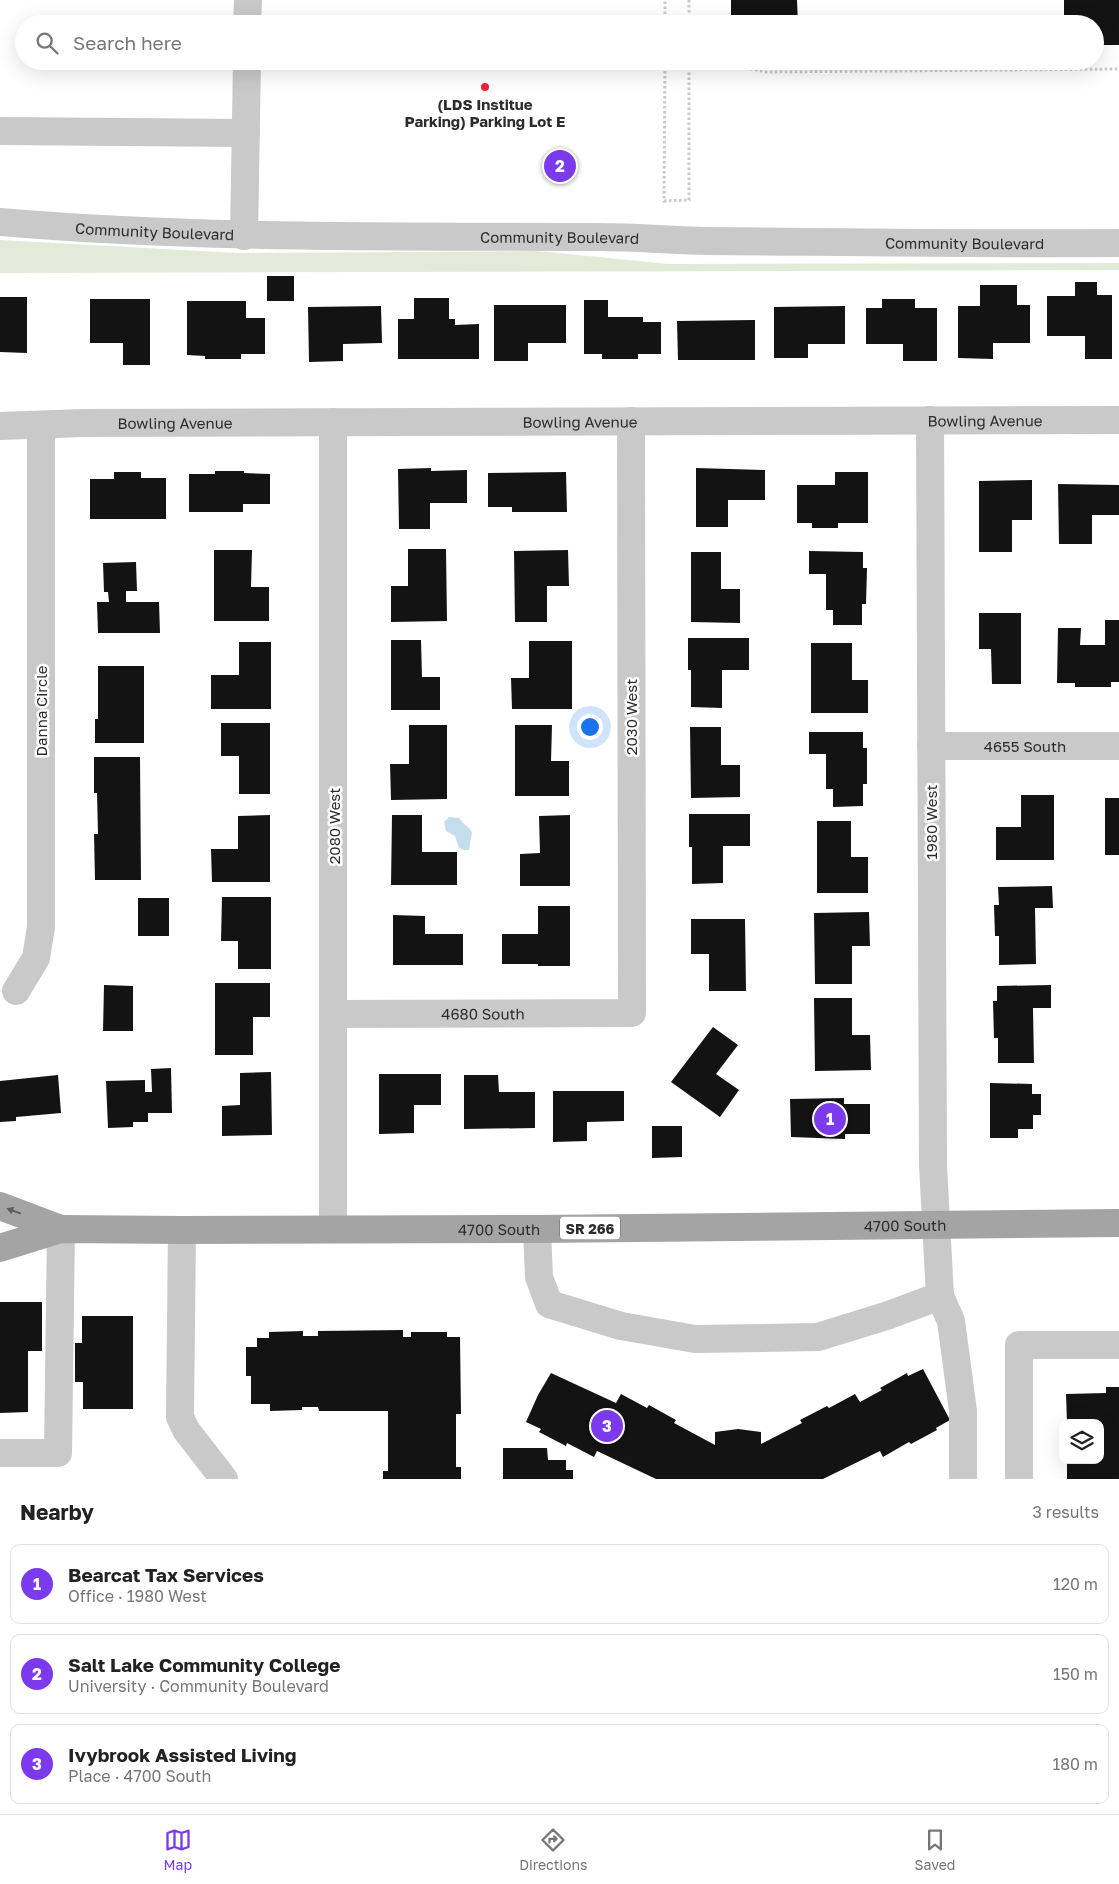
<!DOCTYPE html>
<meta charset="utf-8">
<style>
:root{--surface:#fff;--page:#f2f2f2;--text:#222;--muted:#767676;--line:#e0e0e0;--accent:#7c3aed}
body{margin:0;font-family:"Golos Text",sans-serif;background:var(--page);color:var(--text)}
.controls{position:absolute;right:15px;bottom:15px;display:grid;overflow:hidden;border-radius:10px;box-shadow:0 5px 20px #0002}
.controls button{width:45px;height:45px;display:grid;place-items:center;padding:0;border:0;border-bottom:1px solid var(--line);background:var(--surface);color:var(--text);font:25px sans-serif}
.you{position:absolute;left:589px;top:726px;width:18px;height:18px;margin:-12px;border:4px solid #fff;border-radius:50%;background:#1a73e8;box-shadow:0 0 0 8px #1a73e833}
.badge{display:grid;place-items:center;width:32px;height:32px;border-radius:50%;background:var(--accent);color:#fff;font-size:16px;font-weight:700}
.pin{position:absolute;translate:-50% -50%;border:2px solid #fff;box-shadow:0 1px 5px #0006}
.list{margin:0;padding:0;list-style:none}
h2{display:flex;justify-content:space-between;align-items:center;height:65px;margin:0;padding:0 20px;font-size:21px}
h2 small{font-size:16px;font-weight:400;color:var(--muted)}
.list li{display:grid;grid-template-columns:32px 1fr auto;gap:15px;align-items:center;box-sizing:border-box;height:80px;margin:0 10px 10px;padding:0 10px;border:1px solid var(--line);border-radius:10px}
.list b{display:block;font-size:19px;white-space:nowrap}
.list p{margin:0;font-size:16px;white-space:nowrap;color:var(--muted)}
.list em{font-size:16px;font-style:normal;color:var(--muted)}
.icon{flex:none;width:28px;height:28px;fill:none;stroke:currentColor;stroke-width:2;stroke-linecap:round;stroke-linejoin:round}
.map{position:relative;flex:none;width:1119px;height:1479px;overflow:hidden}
.search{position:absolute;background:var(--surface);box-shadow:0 5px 20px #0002;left:15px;right:15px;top:15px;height:55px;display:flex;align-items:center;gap:12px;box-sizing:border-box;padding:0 18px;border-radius:28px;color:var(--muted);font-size:19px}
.sheet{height:335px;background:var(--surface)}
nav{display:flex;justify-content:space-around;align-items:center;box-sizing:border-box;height:70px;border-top:1px solid var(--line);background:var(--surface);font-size:14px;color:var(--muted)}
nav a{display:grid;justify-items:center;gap:2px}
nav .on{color:var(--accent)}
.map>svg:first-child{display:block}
.green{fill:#e2ebd8}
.water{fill:#c3ddec}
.building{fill:#131313}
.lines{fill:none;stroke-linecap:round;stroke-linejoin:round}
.path{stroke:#c9c9c9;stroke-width:3;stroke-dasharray:2.5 2.5;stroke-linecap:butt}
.minor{stroke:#c9c9c9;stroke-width:28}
.major{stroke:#a4a4a4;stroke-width:28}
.oneway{fill:#5c5c5c}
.poi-dot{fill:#ea2738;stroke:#fff;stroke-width:2}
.labels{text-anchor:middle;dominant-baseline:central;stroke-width:5;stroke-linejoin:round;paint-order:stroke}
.shield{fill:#fff;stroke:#6b6b6b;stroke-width:1}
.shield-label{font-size:14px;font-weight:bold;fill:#2c2c2c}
.poi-label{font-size:15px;font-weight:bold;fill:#2c2c2c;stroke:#fff}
.street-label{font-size:15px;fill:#2c2c2c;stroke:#fff}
</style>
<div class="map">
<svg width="1119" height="1479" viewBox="0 0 1119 1479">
<rect width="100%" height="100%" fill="#fff"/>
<path class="green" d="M0,240L237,253L538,251L668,264L1119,263V270L0,273Z"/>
<path class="water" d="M449,817L459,818C463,824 469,827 472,832L469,850H464L459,848L455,836L446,831L444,822Z"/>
<path class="building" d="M731,0H797L798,24H731Z
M1064,0H1119V45H1095V24H1064Z
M267,276H294V301H267Z
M1075,282H1097V295H1112V359H1085V336H1047V296H1075Z
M980,285H1017V305H1030V343H993V359L958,358V306H980Z
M0,297H27V353L0,352Z
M414,298H449V319H455V325L479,324V359H398V319H414Z
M90,299H150V365H123V343H90Z
M882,299H915V308H937V361H903V344H866V308H882Z
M584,300H608V317H643V322H661V354H638V359H602V354H584Z
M187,301H246V318H265V354H241V359H205V356L187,355Z
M494,305H566V343H528V361H494Z
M381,306L382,343L343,344V361L309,362L308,307Z
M845,306V344H808V358H774V307Z
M755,320V360H678L677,321Z
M431,468V471L467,470V503H430V529H399L398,469Z
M696,468L765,470V500H728V527H696Z
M215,471H244V473L270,474V504H243V512H189V474H215Z
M114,472H141V478H166V519H90V479H114Z
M566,472L567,512H512V507H488V473Z
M835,472H868V523H838V528H812V523H797V485H835Z
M1032,480V520H1012V552H979V481Z
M1058,484L1119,485V515H1092V544H1059Z
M408,549H446L447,621L391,622V586H408Z
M214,550H252L251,587H269V621H214Z
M568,550L569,586H547V622H515L514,551Z
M809,551L863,552V568H867L866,604H862V625H833V610H826V574H809Z
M691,552H721V589H740V623L691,622Z
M136,562L137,591H126V602H159L160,633H98L97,602H109L108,592H104L103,563Z
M979,613H1021V684H992L991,649H979Z
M1105,620H1119V682H1111V687H1075V683H1057L1058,628H1081L1080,645H1105Z
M688,638H749V670H722V708L691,707V670H688Z
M391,640H421L422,677H440V710H391Z
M529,641H572V709H512L511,678H529Z
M239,642H271V709H211V675H239Z
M811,643H852V680H868V713H811Z
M98,666H144V743H95V719H98Z
M221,723H270V794H239V756H221Z
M409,725H447V799L391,800L390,764H409Z
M515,725H552L551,761H569V796H515Z
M690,727H721V765H740V797L691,798Z
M809,732H863V748H867V784H863V806L833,807V789H826V754H809Z
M94,757H140L141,880H95L94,834H98L97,793H94Z
M1021,795H1054V860H996V827H1021Z
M1105,798H1119V855H1105Z
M689,814H750V846H723V883L692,884V847H689Z
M270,815V882H212L211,849H238V816Z
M392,815H422V852H457V885H391Z
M570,815V886H520V854L540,853L539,816Z
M817,821H851V857H868V893H817Z
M1052,886L1053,908H1035L1036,964L999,965V936H995L994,905H999L998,887Z
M222,897H271V969H238V941H221Z
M138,898H169V936H138Z
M538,906H570V966H538V964H502V934H538Z
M869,912L870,946H852V984H815L814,913Z
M393,915L425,916V934H463V965H393Z
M691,919H745L746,991H709V954H691Z
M215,983H270V1017H253V1055H215Z
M104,985L133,986V1031H103Z
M1051,985V1008H1033L1034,1063H998V1038H994L993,1001H997V986Z
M814,998H852V1035H870L871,1070L815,1071Z
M713,1027L738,1045L716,1074L739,1090L720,1117L671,1082Z
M171,1068L172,1113H148V1122H133V1127L108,1128L106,1081L145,1080V1092H152L151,1069Z
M271,1072L272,1135L222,1136V1106L240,1105V1073Z
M379,1074H441V1105H414V1133L379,1134Z
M58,1075L61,1113L16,1117V1121L0,1122V1081Z
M464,1075H498L499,1092H535V1128L464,1129Z
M990,1083L1032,1084V1094H1041V1115H1033V1129H1018V1138H990Z
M553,1091H624V1121L587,1122V1141L553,1142Z
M844,1098V1104H870V1134H845V1139L791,1137L790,1099Z
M652,1126H682V1157L652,1158Z
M0,1302H42V1351H28V1412L0,1413Z
M82,1316H133V1409H83V1382H75V1343H82Z
M403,1330V1337H411V1332H447V1337H460L461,1414H456V1467H461V1479H383V1471H388V1411H319L318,1407H302V1410L270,1411V1404H251V1376H246V1347H257V1338H269V1332L303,1331V1336H318V1331Z
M923,1369L950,1420L936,1428L937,1430L911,1444L909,1442L883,1457L880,1451L823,1479H656L597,1451L594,1457L567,1443L566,1446L539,1432L541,1429L526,1422L538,1395L551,1373L616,1403L621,1394L647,1408L649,1405L676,1420L674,1423L715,1445V1432L738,1429L761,1432V1444L802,1423L800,1420L827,1406L829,1408L855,1394L860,1402L882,1390L880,1388L907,1373L908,1376Z
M1106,1387H1119V1479H1067V1460H1100V1423H1067L1066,1394L1106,1393Z
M503,1448H547L548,1460H566V1470H573V1479H503Z"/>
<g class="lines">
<path class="path" d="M689,0V24
M665,24V0
M665,61L664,201L689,200V61
M716,61L765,72L1119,69"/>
<g class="minor">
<path d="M247,24L248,0"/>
<path d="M0,131L246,133"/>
<path id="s1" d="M0,222C198,239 397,236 596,237C633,237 671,240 708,241C845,242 982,244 1119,243"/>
<path d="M244,236L247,61"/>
<path d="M333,422V1229"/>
<path id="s2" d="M0,426L83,423L1119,420"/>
<path id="s3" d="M931,746H1119"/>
<path d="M16,991L36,958L41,927V425"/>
<path id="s4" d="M333,1014L632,1013L631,421"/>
<path d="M537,1229L539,1277L549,1304L621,1326L695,1339L818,1337L886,1316L940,1296L933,1165L930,420"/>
<path d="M182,1230L180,1417L186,1430L224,1479"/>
<path d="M940,1296L951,1321L963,1411V1479"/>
<path d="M0,1453H58L61,1229"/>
<path d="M1019,1479V1345H1119"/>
</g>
<g class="major">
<path d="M0,1206L61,1229"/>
<path id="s5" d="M0,1248L61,1229L182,1230L537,1229L1119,1223"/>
</g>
</g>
<defs><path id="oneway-solid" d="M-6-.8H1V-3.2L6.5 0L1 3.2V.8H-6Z" transform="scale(1.25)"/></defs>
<use class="oneway" href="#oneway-solid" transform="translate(14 1211) rotate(-160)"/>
<circle class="poi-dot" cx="485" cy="87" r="5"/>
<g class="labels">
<rect class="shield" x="560" y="1216.5" width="60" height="23" rx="4"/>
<g class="shield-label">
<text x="590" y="1228">SR 266</text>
</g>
<g class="poi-label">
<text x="485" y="104">(LDS Institue<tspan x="485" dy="17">Parking) Parking Lot E</tspan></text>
</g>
<g class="street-label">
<text stroke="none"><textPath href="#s1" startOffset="155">Community Boulevard</textPath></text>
<text stroke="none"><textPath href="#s1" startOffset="560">Community Boulevard</textPath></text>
<text stroke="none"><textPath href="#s1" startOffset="965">Community Boulevard</textPath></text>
<text stroke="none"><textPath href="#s2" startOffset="985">Bowling Avenue</textPath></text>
<text stroke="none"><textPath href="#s2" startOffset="580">Bowling Avenue</textPath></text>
<text stroke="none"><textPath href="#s2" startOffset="175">Bowling Avenue</textPath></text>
<text transform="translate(41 711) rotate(-90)">Danna Circle</text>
<text transform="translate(631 717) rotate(-90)">2030 West</text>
<text stroke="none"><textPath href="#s3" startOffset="94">4655 South</textPath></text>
<text transform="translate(931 822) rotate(-90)">1980 West</text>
<text transform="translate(334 826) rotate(-90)">2080 West</text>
<text stroke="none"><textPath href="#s4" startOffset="150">4680 South</textPath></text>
<text stroke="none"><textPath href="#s5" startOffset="908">4700 South</textPath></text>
<text stroke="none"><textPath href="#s5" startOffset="502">4700 South</textPath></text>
</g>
</g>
</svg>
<div class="controls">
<button><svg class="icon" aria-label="layers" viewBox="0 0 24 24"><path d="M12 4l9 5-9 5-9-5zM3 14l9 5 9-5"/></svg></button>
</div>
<div class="you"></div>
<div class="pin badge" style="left:830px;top:1119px">1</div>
<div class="pin badge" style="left:560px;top:166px">2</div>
<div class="pin badge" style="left:607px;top:1426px">3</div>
<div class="search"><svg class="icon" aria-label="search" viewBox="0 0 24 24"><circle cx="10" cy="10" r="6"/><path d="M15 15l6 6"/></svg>Search here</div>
</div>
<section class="sheet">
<h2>Nearby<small>3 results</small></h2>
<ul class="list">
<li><span class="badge">1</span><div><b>Bearcat Tax Services</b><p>Office · 1980 West</p></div><em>120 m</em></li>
<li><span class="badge">2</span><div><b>Salt Lake Community College</b><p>University · Community Boulevard</p></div><em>150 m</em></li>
<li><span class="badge">3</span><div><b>Ivybrook Assisted Living</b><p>Place · 4700 South</p></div><em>180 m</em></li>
</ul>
</section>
<nav>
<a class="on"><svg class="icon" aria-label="map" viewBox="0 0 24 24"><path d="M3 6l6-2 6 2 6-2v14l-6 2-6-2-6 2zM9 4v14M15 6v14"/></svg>Map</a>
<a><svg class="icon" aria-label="directions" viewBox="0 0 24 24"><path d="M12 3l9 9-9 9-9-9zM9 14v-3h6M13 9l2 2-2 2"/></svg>Directions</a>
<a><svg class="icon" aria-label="saved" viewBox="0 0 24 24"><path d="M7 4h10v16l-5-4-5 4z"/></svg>Saved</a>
</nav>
